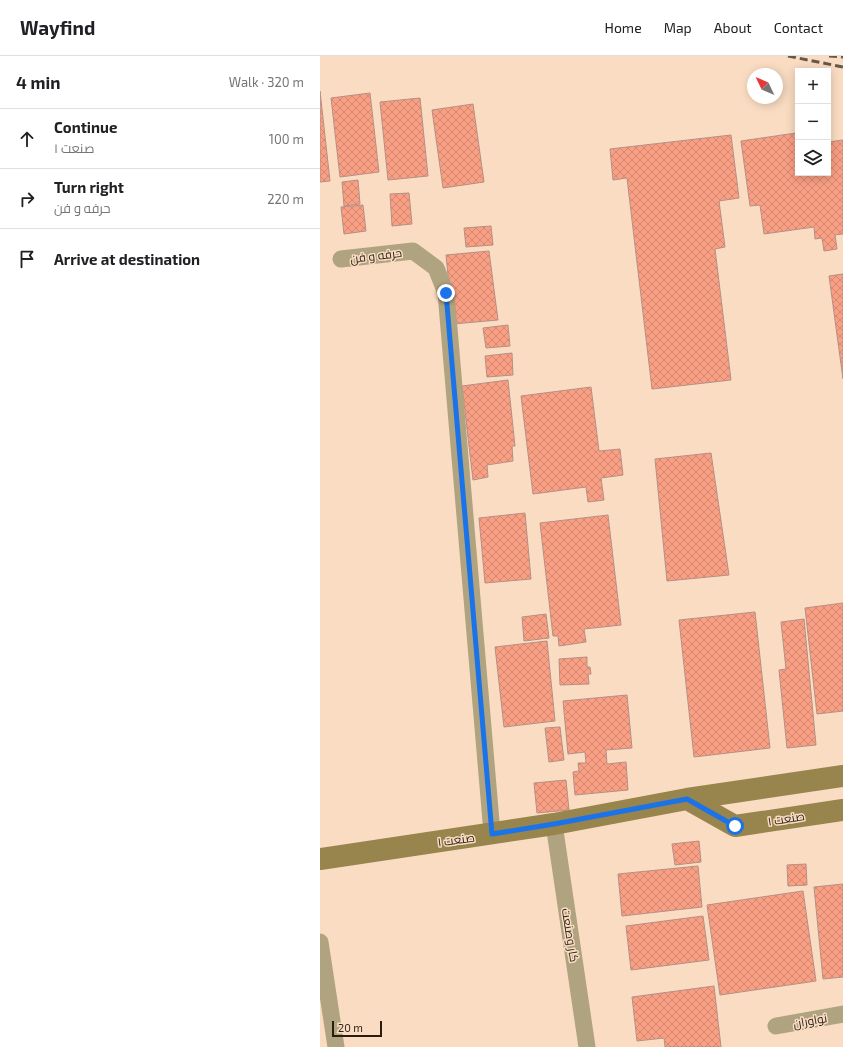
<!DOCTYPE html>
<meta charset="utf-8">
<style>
:root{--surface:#fff;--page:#f6f6f6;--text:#202124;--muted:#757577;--line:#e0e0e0}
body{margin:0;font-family:"Exo 2",Cairo,sans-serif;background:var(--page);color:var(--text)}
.controls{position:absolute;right:12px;top:12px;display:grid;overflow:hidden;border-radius:0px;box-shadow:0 2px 10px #0003}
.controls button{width:36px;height:36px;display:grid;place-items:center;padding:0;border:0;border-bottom:1px solid var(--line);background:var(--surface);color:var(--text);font:20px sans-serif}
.compass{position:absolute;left:427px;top:12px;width:36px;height:36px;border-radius:50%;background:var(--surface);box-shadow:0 2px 10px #0003;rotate:314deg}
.scale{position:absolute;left:12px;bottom:10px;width:50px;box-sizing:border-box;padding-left:4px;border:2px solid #271d13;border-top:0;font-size:11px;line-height:14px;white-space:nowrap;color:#271d13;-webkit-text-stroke:3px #f9dcc2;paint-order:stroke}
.stop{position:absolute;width:12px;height:12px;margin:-9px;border:3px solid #1a73e8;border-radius:50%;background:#fff}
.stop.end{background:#1a73e8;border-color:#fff;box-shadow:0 1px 4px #0008}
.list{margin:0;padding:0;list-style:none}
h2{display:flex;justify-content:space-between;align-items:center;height:52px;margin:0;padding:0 16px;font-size:17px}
h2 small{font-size:13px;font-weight:400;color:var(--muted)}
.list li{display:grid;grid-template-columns:26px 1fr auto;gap:12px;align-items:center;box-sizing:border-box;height:60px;padding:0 16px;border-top:1px solid var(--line)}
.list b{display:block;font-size:15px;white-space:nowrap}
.list p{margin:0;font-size:13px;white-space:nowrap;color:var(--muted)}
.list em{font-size:13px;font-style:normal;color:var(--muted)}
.icon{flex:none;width:22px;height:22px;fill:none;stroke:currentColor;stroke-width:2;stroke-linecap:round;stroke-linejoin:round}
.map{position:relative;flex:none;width:523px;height:991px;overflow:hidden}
header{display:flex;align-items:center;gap:24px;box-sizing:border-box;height:56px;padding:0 20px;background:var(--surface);border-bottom:1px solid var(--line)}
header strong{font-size:19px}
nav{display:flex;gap:22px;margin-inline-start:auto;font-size:14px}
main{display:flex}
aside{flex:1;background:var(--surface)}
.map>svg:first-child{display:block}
.building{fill:url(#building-cross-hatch);stroke:#b59085}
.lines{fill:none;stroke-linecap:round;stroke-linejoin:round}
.street{stroke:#b0a380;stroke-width:17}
.secondary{stroke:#98844d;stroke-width:22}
.rail{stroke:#685849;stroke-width:3;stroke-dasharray:8 4;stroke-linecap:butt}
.route{stroke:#1a73e8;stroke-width:5}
.labels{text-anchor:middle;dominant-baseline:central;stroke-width:3;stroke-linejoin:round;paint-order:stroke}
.street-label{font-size:12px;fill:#271d13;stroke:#f9dcc2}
</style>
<header>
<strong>Wayfind</strong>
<nav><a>Home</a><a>Map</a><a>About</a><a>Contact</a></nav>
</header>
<main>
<aside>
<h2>4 min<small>Walk · 320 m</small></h2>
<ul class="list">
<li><svg class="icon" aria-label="ahead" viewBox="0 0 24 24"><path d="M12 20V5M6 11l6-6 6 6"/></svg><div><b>Continue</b><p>صنعت ۱</p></div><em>100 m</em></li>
<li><svg class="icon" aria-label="right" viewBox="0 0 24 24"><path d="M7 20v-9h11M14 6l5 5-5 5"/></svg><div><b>Turn right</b><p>حرفه و فن</p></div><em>220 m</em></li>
<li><svg class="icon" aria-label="arrive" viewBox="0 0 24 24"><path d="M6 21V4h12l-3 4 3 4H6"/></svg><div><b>Arrive at destination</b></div></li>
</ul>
</aside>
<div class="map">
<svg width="523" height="991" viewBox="0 0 523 991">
<defs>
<pattern id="building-cross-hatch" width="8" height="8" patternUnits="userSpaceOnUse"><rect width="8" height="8" fill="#f99f84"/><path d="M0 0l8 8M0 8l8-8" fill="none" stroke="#d58871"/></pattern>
</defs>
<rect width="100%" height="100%" fill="#f9dcc2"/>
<path class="building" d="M0,35L10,125L0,126Z
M50,37L59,116L20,121L11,42Z
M100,42L108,120L68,124L60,46Z
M153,48L164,126L123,132L112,54Z
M476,77L478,90V117H508V86L523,84V178L515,179L517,193L504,195L502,182L495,183L494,171L444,178L440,149L430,150L421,85Z
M411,79L419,142L399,145L405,191L395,193L411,324L332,333L307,122L293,124L290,93Z
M38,124L40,148L24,150L22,126Z
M89,137L92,168L72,170L70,138Z
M43,149L46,175L24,178L21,151Z
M171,170L173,189L146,191L144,172Z
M169,195L178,264L133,268L126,199Z
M523,218V323L509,220Z
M188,269L190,290L166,292L163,272Z
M192,297L193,319L167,321L165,300Z
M188,324L195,390H192L193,405L167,409L168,421L153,424L142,330Z
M271,331L279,395L300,393L303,419L281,422L284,444L268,446L266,431L213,438L201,340Z
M391,397L409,519L347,525L335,403Z
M205,457L211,523L165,527L159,462Z
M288,459L301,569L264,573L266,586L239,590L238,580H233L220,467Z
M523,547V655L497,658L485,552Z
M435,556L450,692L374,701L359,564Z
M226,558L229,582L204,585L202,561Z
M484,563L496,689L467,692L459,614L466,613L461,566Z
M227,585L235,665L184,671L175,591Z
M267,601V611H270L271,618H268L269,628L240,629L239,603Z
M307,639L312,692L286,694L287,708L306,706L308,734L255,739L253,716L259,715L258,707H266L265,696L248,698L243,645Z
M240,671L244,704L229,706L225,672Z
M246,724L249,754L217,757L214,727Z
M379,785L381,806L355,809L352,788Z
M486,808L487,829L468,830L467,809Z
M378,810L382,851L302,860L298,818Z
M523,828V921L503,923L494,831Z
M483,835L496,925L400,939L387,849Z
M383,860L389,904L311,914L306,870Z
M394,930L401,991H345L344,982L317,985L312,941Z"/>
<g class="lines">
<path class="street" d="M21,203L93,195L116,212L126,237L172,777
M234,768L267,991
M0,886L16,991
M456,970L523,958"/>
<path class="secondary" d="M367,743L415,770L523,754
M0,803L234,768L367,743L523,720"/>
<path class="rail" d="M468,0L523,11
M509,0L523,1"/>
</g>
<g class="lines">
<path class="route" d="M126,237L172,778L234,768L367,743L415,770"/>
</g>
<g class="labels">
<g class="street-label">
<text transform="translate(56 199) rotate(-7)">حرفه و فن</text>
<text transform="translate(466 762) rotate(-9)">صنعت ۱</text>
<text transform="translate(136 783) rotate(-8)">صنعت ۱</text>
<text transform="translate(251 879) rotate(81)">کار وصنعت</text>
<text transform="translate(490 964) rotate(-10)">نواوران</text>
</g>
</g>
</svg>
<div class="controls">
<button>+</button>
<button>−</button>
<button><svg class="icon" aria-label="layers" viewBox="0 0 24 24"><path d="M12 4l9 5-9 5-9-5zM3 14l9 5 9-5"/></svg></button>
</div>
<svg class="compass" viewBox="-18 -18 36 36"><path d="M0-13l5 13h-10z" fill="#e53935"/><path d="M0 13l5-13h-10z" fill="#757577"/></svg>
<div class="scale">20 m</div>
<div class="stop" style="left:415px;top:770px"></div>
<div class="stop end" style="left:126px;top:237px"></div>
</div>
</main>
